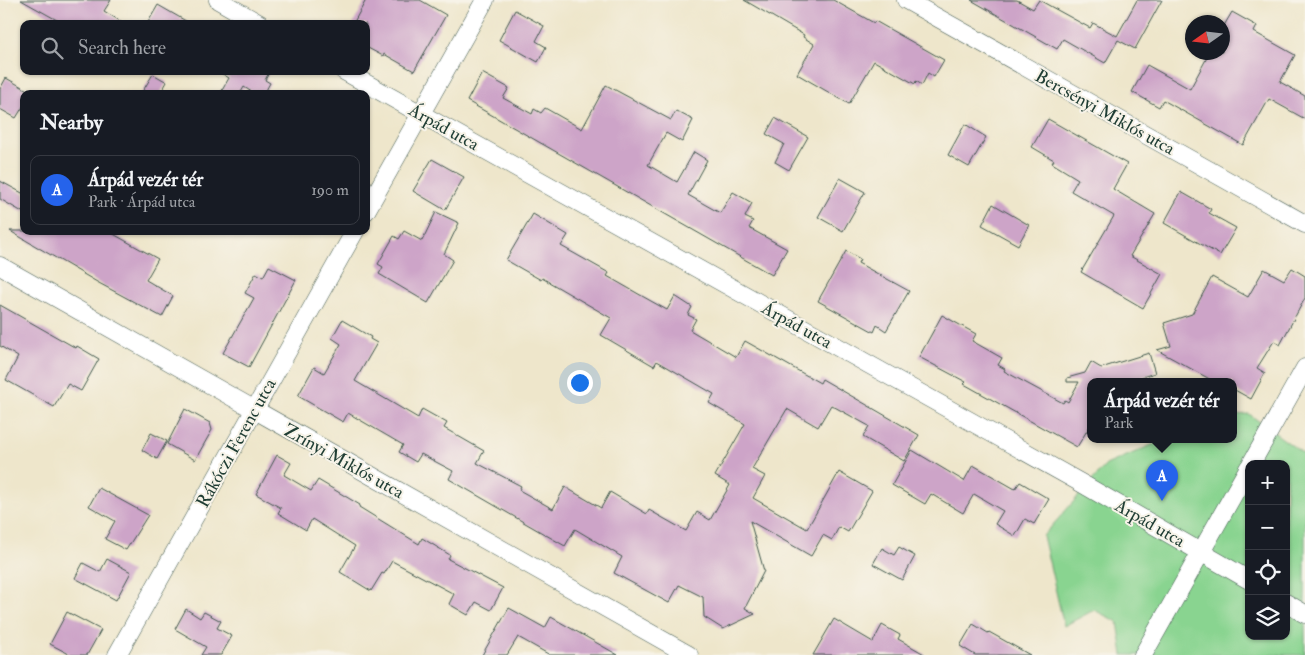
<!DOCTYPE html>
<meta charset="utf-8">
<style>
:root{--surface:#171b24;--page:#242831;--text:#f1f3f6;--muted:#9ea1a6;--line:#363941;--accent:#2563eb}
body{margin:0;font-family:"IM FELL Double Pica",serif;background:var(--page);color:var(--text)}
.controls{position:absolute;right:15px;bottom:15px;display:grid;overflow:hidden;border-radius:10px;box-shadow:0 1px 4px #0004}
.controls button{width:45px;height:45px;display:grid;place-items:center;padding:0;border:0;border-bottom:1px solid var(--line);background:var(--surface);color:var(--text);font:25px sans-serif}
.compass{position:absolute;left:1185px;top:15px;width:45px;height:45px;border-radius:50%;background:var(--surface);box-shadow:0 1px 4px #0004;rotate:256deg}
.you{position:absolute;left:579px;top:382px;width:18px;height:18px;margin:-12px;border:4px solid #fff;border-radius:50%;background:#1a73e8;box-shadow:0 0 0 8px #1a73e833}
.badge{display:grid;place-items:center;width:32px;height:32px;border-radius:50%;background:var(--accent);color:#fff;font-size:16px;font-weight:700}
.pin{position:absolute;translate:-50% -41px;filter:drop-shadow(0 1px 2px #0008)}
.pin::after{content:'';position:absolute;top:26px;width:18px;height:15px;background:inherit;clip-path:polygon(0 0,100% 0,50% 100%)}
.popup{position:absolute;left:1087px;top:378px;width:150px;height:65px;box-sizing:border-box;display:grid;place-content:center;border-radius:10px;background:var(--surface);filter:drop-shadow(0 1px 4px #0005);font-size:16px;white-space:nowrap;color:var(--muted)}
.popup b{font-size:19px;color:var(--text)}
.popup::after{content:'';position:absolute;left:50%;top:100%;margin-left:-10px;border:10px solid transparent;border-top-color:var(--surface)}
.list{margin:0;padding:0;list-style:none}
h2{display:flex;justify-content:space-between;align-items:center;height:65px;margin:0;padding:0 20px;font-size:21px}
h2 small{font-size:16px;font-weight:400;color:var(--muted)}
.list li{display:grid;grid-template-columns:32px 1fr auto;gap:15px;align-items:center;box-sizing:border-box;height:70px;margin:0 10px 10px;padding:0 10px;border:1px solid var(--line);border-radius:10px}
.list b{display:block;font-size:19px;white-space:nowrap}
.list p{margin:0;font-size:16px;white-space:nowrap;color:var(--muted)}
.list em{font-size:16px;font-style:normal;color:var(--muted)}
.icon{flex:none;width:28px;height:28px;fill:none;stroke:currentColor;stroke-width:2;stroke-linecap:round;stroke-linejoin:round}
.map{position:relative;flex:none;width:1305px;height:655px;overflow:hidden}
.search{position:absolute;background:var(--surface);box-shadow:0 1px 4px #0004;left:20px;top:20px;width:350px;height:55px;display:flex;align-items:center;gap:12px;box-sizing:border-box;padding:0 18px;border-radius:10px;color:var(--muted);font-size:19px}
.panel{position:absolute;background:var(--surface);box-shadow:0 1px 4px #0004;left:20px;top:90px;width:350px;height:145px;border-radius:10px}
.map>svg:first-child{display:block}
</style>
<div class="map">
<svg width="1305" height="655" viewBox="0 0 1305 655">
<rect width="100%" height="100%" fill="#f7f3e8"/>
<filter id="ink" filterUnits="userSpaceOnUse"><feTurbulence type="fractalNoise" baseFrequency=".02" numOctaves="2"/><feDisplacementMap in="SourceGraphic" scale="10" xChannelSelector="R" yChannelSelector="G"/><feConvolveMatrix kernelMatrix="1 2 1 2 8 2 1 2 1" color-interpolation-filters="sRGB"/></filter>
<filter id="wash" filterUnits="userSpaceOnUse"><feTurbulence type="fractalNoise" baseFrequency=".0096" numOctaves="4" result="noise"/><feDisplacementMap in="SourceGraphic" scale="20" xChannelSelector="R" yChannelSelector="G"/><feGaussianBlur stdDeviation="1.12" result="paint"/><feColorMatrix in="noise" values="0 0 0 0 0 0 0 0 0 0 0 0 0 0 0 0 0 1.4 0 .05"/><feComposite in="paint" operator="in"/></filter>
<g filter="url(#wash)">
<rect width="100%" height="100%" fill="#eee6cb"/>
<path fill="#89d490" stroke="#548862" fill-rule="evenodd" d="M 1249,414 L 1305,455 L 1305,655 L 1123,655 L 1118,622 L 1094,610 L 1064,626 L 1043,536 L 1106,465 L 1163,440 L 1233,440 L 1233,415 ZM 1249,464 L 1286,464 L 1286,636 L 1249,636 Z"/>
<g id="blocks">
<path fill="#cda4c8" d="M 21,0 L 111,0 L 104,11 L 125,24 L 64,24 Z
M 366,0 L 420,0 L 446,15 L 414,71 L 384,54 L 383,56 L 366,47 L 366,24 L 353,24 Z
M 744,0 L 833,0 L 874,23 L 875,21 L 944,60 L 934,77 L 928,73 L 922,85 L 916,81 L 915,84 L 874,61 L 849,104 L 797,74 L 814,44 L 803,37 L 804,35 Z
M 971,0 L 1017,0 L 1033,9 L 1039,0 L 1090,28 L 1093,23 L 1117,36 L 1137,0 L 1162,0 L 1135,49 L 1118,40 L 1105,63 L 1063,39 L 1057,49 Z
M 158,5 L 191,24 L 147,24 Z
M 515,10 L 544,26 L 536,41 L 546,47 L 538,62 L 499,40 Z
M 1232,12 L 1257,26 L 1254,32 L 1295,55 L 1280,82 L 1305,96 L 1305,119 L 1269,99 L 1243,145 L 1163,100 L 1159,107 L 1132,92 L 1147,65 L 1190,89 L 1210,52 L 1222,52 L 1222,29 Z
M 218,71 L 270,71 L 265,80 L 270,83 L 264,94 L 255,94 L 244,87 L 240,94 L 220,94 L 229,78 Z
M 482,73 L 509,88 L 503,98 L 532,114 L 534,109 L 541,113 L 545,108 L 582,129 L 606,85 L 671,120 L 676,111 L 693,120 L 682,142 L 666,133 L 648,165 L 677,182 L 694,152 L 707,160 L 688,195 L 720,213 L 733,192 L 752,203 L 745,217 L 753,221 L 749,228 L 787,249 L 772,275 L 467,101 Z
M 153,74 L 167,82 L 160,94 L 141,94 Z
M 6,78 L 31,92 L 30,94 L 24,94 L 24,105 L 16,118 L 0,109 L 0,89 Z
M 775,118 L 808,137 L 789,170 L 775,162 L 784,144 L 766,134 Z
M 1048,119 L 1127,164 L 1113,189 L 1155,214 L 1130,256 L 1162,274 L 1143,308 L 1081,272 L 1114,216 L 1071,191 L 1078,179 L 1052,163 L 1054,160 L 1032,147 Z
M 965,124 L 986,137 L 969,167 L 948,155 Z
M 432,159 L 464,177 L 445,210 L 413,191 Z
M 840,178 L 865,192 L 843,231 L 818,217 Z
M 0,181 L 24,194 L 24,213 L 0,199 Z
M 1181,192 L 1211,209 L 1209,213 L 1236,228 L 1220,255 L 1164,223 Z
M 993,204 L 1029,225 L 1018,245 L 982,225 Z
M 436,212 L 459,223 L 444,254 L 453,260 L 428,303 L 379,274 L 383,267 L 378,264 L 394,236 L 399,239 L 404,231 L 422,241 Z
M 533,214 L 568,235 L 561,246 L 609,273 L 607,276 L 642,296 L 667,310 L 675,296 L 692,307 L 688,315 L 696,319 L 690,330 L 736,357 L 745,341 L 820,383 L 822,379 L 919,435 L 904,461 L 863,437 L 869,426 L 831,405 L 818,427 L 787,409 L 752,469 L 765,476 L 753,498 L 807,529 L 839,472 L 872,491 L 848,532 L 839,527 L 832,540 L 823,535 L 811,556 L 750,521 L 764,571 L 745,608 L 755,614 L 723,629 L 704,617 L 703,597 L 679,585 L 669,603 L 614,573 L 622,557 L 575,529 L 565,546 L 449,479 L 453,471 L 421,454 L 416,462 L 399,452 L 403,445 L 348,413 L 343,422 L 298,396 L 314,367 L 324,373 L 341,344 L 332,338 L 342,320 L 371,337 L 370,339 L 377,343 L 355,381 L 418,418 L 422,409 L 447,423 L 444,428 L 484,451 L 477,463 L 521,486 L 519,490 L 553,509 L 565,487 L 601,508 L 610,492 L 647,514 L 649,510 L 686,531 L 697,512 L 710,520 L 730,485 L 715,476 L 745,424 L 709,403 L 714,394 L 657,361 L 654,366 L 601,335 L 611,318 L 542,278 L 541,280 L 506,260 Z
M 10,231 L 108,231 L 158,259 L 146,280 L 173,296 L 162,317 L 97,282 Z
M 846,251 L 860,259 L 858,263 L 909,291 L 886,331 L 877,325 L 874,332 L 818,301 Z
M 269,266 L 296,280 L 249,367 L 223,353 L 254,298 L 245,293 L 256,273 L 263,277 Z
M 1292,268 L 1305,276 L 1305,298 L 1280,345 L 1274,341 L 1257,368 L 1265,373 L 1251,399 L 1233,389 L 1233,382 L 1215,382 L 1157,350 L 1171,346 L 1164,323 L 1192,314 L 1212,277 L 1248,297 L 1264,269 L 1284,280 Z
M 0,305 L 76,348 L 77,346 L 99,359 L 81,391 L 68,384 L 54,407 L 6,380 L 18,357 L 0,346 Z
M 942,315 L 976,334 L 972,341 L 1002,358 L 998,365 L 1005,369 L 1004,371 L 1063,403 L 1065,400 L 1068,402 L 1079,382 L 1067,382 L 1067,378 L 1085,373 L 1091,362 L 1101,368 L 1149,353 L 1155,373 L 1142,377 L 1143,382 L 1091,382 L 1091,424 L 1077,447 L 964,384 L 966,382 L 919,357 Z
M 185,409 L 210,423 L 212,430 L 195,460 L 167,444 Z
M 151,433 L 167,441 L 157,459 L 142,450 Z
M 912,450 L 964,481 L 973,465 L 1015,489 L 1020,482 L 1049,499 L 1034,524 L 1025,519 L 1015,536 L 995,524 L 1003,511 L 974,494 L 963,513 L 931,494 L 925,504 L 892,485 Z
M 277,455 L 291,463 L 284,475 L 311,491 L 318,480 L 360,505 L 359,507 L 419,544 L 422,538 L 450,555 L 448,559 L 503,588 L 491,610 L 476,602 L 468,615 L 449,604 L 454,594 L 392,561 L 384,574 L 382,573 L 371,591 L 340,572 L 355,546 L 312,519 L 306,530 L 278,513 L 281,508 L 256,494 Z
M 99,488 L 148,515 L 126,550 L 105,539 L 115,521 L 89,506 Z
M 899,547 L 915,556 L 902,580 L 873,564 L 882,548 L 894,555 Z
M 107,559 L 131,572 L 116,600 L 75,578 L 83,563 L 100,572 Z
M 509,608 L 545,628 L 551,617 L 618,655 L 550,655 L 518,637 L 507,655 L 482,655 Z
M 186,609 L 200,618 L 204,612 L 221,621 L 217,628 L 232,636 L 221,655 L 201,655 L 206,647 L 175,629 Z
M 67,612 L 101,630 L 87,655 L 71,655 L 50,644 Z
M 834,619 L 873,642 L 882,625 L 900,635 L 898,639 L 926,655 L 813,655 Z
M 973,624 L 988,633 L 989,632 L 1030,655 L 975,655 L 960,646 Z"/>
</g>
</g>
<g filter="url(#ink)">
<use href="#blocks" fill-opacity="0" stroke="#3e564b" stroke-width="1"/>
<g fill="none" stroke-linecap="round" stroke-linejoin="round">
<defs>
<path id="street" d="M 218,0 L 260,24
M 906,0 L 1305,224
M 344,71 L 1081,483 L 1249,580
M 366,211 L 485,0
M 0,266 L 689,655
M 1251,464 L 1305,368
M 1286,603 L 1305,614
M 117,655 L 355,231
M 1143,655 L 1249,467"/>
</defs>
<use href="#street" stroke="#3e564b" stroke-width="19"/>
<use href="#street" stroke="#fff" stroke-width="18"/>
</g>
</g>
<g text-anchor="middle" stroke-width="4" stroke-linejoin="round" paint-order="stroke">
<g font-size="18" fill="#1f3d34" stroke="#f7f3e8">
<text transform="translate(1105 112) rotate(29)" y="6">Bercsényi Miklós utca</text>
<text transform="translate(444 127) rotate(29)" y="6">Árpád utca</text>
<text transform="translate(797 325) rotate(29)" y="6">Árpád utca</text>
<text transform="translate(236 443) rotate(-61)" y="6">Rákóczi Ferenc utca</text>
<text transform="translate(344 461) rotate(29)" y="6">Zrínyi Miklós utca</text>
<text transform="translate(1150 523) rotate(30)" y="6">Árpád utca</text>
</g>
</g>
</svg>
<div class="controls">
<button>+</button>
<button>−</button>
<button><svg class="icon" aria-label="locate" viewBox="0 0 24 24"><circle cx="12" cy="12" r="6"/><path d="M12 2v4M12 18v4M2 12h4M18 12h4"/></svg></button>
<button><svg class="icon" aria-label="layers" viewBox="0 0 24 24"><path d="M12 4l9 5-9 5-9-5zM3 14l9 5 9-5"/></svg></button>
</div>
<svg class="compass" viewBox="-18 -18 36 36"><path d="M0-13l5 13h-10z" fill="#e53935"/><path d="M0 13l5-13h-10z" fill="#9ea1a6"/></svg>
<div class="you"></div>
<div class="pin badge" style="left:1162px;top:501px">A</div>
<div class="popup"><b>Árpád vezér tér</b>Park</div>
<div class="search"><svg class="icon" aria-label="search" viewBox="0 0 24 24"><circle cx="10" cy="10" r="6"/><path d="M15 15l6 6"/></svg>Search here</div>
<section class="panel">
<h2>Nearby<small></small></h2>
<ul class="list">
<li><span class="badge">A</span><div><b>Árpád vezér tér</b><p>Park · Árpád utca</p></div><em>190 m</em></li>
</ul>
</section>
</div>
